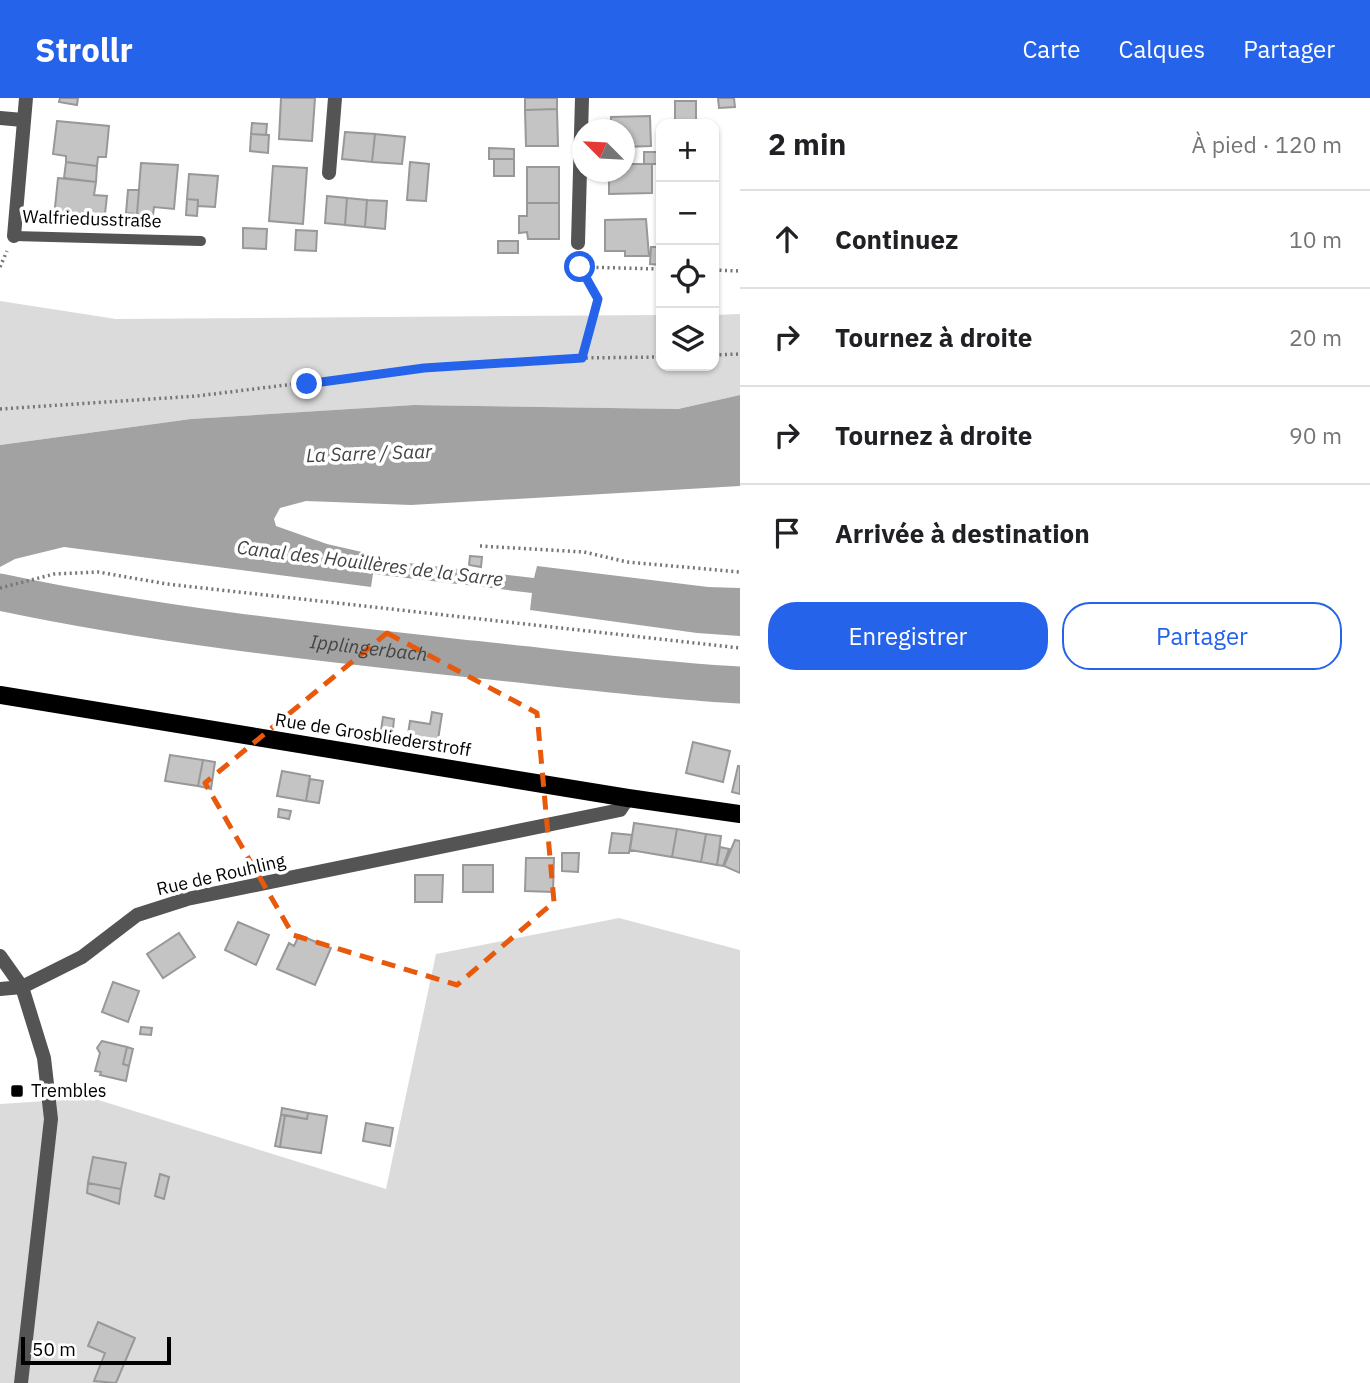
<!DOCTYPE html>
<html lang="fr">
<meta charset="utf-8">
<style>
:root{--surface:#fff;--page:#f6f6f6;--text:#202124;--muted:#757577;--line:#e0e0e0;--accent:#2563eb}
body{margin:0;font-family:"IBM Plex Sans",sans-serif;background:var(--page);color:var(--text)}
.controls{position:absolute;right:21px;top:21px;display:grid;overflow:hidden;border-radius:14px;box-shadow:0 2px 5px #0004}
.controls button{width:63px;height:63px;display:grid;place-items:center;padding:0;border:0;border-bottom:2px solid var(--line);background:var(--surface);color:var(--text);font:35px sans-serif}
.compass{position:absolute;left:572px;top:21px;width:63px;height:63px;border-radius:50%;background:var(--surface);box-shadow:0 2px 5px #0004;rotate:294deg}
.scale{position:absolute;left:21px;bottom:18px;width:150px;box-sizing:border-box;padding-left:7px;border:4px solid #000;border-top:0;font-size:19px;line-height:24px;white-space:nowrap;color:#000;-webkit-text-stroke:5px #fff;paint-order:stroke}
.stop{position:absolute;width:21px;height:21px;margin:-16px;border:5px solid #2563eb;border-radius:50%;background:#fff}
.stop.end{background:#2563eb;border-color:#fff;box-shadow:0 2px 7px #0008}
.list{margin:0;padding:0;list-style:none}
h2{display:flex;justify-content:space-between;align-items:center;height:91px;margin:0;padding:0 28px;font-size:30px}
h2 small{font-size:23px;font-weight:400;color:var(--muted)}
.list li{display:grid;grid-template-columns:46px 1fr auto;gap:21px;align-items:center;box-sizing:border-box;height:98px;padding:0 28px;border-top:2px solid var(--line)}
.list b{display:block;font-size:26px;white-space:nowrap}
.list em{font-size:23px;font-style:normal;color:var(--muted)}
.actions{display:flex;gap:14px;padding:21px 28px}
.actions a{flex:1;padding:16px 0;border:2px solid var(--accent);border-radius:28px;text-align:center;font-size:24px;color:var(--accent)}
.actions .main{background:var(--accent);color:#fff}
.icon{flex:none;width:38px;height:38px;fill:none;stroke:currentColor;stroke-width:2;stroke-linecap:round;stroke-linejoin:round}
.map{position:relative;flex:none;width:740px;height:1285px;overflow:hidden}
header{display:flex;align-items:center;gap:42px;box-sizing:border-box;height:98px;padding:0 35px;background:var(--accent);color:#fff}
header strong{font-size:33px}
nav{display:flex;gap:38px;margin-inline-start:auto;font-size:24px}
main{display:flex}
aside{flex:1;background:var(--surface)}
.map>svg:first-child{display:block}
</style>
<header>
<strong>Strollr</strong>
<nav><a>Carte</a><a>Calques</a><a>Partager</a></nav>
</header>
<main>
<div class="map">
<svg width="740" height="1285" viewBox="0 0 740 1285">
<rect width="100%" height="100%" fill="#fff"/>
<path fill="#dbdbdb" d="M 0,203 L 116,221 L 661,217 L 661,268 L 714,268 L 714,217 L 740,216 L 740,297 L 678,311 L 414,307 L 191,321 L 0,347 Z
M 619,820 L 740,852 L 740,1285 L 0,1285 L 0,1006 L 92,1000 L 386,1091 L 436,856 Z"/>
<path fill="#a2a2a2" d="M 740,297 L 740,388 L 411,407 L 306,403 L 280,410 L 274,421 L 276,428 L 327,446 L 375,457 L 375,461 L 534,480 L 537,468 L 708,489 L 740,490 L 740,538 L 697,535 L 530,512 L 532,495 L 373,476 L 371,489 L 64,449 L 15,461 L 0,469 L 0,347 L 191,321 L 414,307 L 678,311 Z"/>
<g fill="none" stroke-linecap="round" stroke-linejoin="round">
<path stroke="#a2a2a2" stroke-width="37" id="s1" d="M 0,494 C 155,527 314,544 471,561 C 561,570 650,582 740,587"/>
</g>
<path fill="#c4c4c4" stroke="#989898" stroke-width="2" d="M 60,0 L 78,0 L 77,7 L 59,4 Z
M 281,0 L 315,0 L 312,43 L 279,41 Z
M 525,0 L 557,0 L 557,11 L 525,12 Z
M 718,0 L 734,0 L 735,9 L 719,10 Z
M 675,3 L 696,3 L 696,26 L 675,26 Z
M 557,11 L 558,48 L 526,48 L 525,12 Z
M 650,18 L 651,48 L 624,49 L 624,32 L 611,32 L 611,19 Z
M 57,23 L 109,28 L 106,59 L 98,59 L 97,68 L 66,64 L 66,58 L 53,56 Z
M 252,25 L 267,26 L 266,37 L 251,36 Z
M 345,34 L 375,36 L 372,64 L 342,61 Z
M 251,36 L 269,37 L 268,55 L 250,53 Z
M 375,36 L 405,39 L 402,66 L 372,64 Z
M 489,50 L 514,51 L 514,61 L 489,61 Z
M 644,54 L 661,54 L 661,66 L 644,66 Z
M 494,61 L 514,61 L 514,78 L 494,78 Z
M 66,64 L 97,68 L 96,84 L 64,80 Z
M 410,64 L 429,66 L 426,103 L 407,102 Z
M 141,65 L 178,67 L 174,111 L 154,109 L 153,117 L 137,116 Z
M 624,66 L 652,66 L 652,95 L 609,96 L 609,74 L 624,74 Z
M 273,68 L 307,70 L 303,126 L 269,123 Z
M 527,69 L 559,69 L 559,105 L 527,105 Z
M 189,76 L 218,78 L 215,109 L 198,108 L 198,102 L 187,101 Z
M 58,80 L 96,84 L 94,97 L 107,98 L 104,124 L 54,119 Z
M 128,92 L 139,92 L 137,116 L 126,115 Z
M 327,98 L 347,100 L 345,127 L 325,125 Z
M 347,100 L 367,102 L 365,129 L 345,127 Z
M 187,101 L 198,102 L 197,118 L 186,117 Z
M 367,102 L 387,103 L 385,131 L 365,129 Z
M 527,105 L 559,105 L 559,141 L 528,141 L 527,134 L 519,135 L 519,118 L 527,118 Z
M 657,109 L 661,109 L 661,129 L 657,129 Z
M 646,121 L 649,158 L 625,158 L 625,153 L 605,153 L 605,122 Z
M 243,130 L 267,131 L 266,151 L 243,150 Z
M 296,132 L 317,133 L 316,153 L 295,152 Z
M 498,143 L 518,143 L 518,155 L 498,155 Z
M 651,149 L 661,149 L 661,167 L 650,166 Z
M 470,458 L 482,459 L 481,469 L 469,467 Z
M 432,614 L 442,616 L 437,648 L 407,643 L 410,623 L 430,626 Z
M 383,619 L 394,621 L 392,641 L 380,639 Z
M 693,644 L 730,653 L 723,684 L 686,675 Z
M 170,657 L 203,662 L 198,688 L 165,683 Z
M 203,662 L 215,664 L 211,691 L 198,688 Z
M 738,668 L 740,668 L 740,696 L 732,694 Z
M 282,673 L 310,678 L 306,703 L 277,698 Z
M 310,681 L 323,683 L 319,705 L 306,703 Z
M 279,711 L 291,713 L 289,721 L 278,719 Z
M 634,725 L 677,731 L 672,759 L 630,752 Z
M 677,731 L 706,736 L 701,764 L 672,759 Z
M 612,735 L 632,737 L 629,755 L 609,755 Z
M 706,736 L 721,738 L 717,767 L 701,764 Z
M 735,742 L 740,743 L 740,775 L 724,768 Z
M 720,749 L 729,751 L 723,768 L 717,767 Z
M 562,755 L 579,755 L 578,774 L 562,773 Z
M 526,760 L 554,760 L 553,794 L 525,793 Z
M 463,767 L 493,767 L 493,794 L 463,794 Z
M 415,777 L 443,777 L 442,804 L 415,804 Z
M 238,824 L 269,837 L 256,867 L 225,852 Z
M 179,835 L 195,859 L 163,880 L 147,856 Z
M 299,837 L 331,850 L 315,887 L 277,871 L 289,845 L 294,848 Z
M 113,884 L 139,893 L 128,924 L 102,914 Z
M 141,929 L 152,930 L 151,937 L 140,936 Z
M 102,943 L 127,949 L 123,966 L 129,968 L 126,983 L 100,977 L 101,974 L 95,973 L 100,955 L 97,950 Z
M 127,949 L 133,951 L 129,968 L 123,966 Z
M 282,1010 L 308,1015 L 307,1021 L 281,1017 Z
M 308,1015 L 327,1018 L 321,1055 L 280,1049 L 285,1017 L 307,1021 Z
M 281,1017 L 285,1017 L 280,1049 L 275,1048 Z
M 366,1025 L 393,1030 L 390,1048 L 363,1043 Z
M 93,1059 L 126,1065 L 121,1091 L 88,1085 Z
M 160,1076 L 169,1079 L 164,1101 L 155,1098 Z
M 88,1085 L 121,1091 L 119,1106 L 87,1095 Z
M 98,1224 L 135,1240 L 116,1285 L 94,1283 L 105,1255 L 88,1248 Z"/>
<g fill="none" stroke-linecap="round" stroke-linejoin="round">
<path stroke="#767676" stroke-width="3.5" stroke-dasharray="2 3.5" stroke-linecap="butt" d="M 579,161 C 580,176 596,185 598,200 C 599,210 585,248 581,260
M 0,169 L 7,153
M 580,169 L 661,171
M 714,172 L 740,173
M 714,257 L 740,256
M 0,311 L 197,298 L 424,270 L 581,260 L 661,259
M 480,448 L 584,454 L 627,464 L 740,474
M 0,490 L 54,476 L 98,474 L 167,486 L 740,550"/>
<path stroke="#545454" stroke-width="10" d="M 14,138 L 201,143"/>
<path stroke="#545454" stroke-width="14" d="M 0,20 L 23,22
M 329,75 L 335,0
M 14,138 L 26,0
M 578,145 L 582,0
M 0,858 L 22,889 L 0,891"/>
<path stroke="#545454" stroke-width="14" d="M 21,1285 L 51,1021 L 44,960 L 22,889 L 82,859 L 137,817 L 187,801 L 620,712 L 628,700"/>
<path stroke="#000" stroke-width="18" d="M 0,597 L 628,700 L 740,716"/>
</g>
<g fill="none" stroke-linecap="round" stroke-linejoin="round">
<path stroke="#2563eb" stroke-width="9" d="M 307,286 L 424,270 L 582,260 L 598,201 L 580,169"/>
</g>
<path fill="none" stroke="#e8590c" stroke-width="5" stroke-dasharray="14 9" stroke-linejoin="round" d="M 387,535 L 537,615 L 554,804 L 457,887 L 293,837 L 205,685 Z"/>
<rect fill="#000" stroke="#fff" stroke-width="2.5" x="10" y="986" width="14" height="14" rx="3.5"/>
<g text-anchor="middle" stroke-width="7" stroke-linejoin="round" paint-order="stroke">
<g font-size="18" fill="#000" stroke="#fff">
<text transform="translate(92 121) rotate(2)" y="6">Walfriedusstraße</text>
<text transform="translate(373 637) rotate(9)" y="6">Rue de Grosbliederstroff</text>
<text transform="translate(221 777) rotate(-13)" y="6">Rue de Rouhling</text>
</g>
<g font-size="18" fill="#000" stroke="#fff" text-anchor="start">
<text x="31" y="999">Trembles</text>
</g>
<g font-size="19" font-style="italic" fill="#434343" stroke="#fff">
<text transform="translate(369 355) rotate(-2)" y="7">La Sarre / Saar</text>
<text transform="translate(370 465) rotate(7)" y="7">Canal des Houillères de la Sarre</text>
<text dy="7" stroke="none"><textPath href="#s1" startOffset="373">Ipplingerbach</textPath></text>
</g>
</g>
</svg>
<div class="controls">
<button>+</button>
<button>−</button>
<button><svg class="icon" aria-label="locate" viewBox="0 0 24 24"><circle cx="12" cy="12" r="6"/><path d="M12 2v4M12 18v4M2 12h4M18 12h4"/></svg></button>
<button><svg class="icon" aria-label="layers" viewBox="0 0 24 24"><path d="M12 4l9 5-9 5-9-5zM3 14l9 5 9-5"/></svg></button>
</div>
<svg class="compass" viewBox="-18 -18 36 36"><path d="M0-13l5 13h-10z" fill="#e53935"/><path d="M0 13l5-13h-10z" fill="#757577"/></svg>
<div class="scale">50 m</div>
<div class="stop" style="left:580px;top:169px"></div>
<div class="stop end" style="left:307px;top:286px"></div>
</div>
<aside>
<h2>2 min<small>À pied · 120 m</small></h2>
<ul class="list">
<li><svg class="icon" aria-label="ahead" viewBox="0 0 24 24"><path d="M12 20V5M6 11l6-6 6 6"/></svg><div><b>Continuez</b></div><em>10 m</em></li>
<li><svg class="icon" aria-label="right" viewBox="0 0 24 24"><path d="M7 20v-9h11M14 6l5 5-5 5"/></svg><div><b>Tournez à droite</b></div><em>20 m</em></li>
<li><svg class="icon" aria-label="right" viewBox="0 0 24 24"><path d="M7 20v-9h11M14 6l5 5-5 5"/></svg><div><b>Tournez à droite</b></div><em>90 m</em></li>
<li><svg class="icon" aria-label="arrive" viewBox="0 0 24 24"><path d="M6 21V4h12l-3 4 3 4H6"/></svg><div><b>Arrivée à destination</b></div></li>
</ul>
<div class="actions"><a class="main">Enregistrer</a><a>Partager</a></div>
</aside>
</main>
